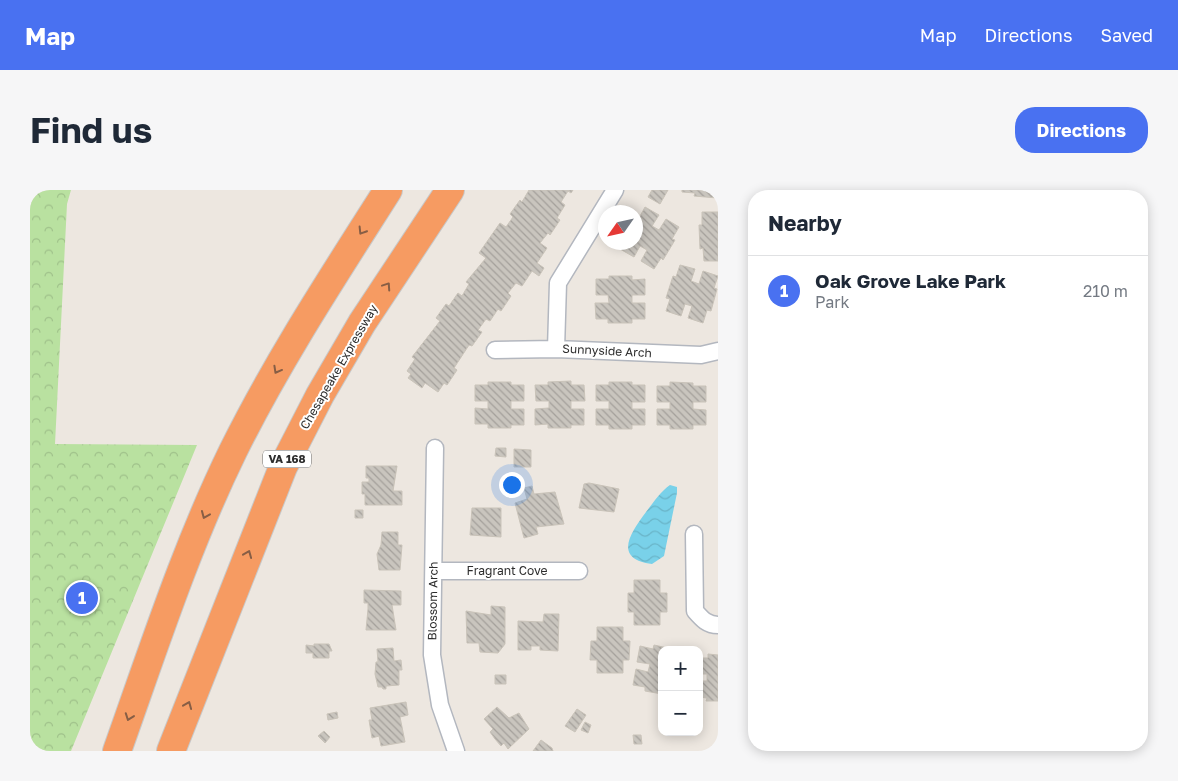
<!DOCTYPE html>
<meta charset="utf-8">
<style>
:root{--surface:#fff;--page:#f6f6f7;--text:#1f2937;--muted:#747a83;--line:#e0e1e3;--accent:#4971f1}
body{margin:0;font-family:"Golos Text",sans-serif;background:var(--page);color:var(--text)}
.controls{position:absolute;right:15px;bottom:15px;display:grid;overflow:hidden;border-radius:10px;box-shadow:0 2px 12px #0003}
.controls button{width:45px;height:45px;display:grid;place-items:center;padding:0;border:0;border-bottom:1px solid var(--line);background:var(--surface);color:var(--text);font:25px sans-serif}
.compass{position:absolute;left:568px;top:15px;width:45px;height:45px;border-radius:50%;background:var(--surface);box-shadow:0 2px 12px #0003;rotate:236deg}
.you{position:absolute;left:481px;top:294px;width:18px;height:18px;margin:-12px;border:4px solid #fff;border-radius:50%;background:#1a73e8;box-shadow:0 0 0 8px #1a73e833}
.badge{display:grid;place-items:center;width:32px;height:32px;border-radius:50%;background:var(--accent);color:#fff;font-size:16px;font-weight:700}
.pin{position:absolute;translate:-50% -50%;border:2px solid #fff;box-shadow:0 1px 5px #0006}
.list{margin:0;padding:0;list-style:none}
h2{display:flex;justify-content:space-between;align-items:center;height:65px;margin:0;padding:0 20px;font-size:21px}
h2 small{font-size:16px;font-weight:400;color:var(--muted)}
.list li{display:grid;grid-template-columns:32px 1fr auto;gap:15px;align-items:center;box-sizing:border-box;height:70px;padding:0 20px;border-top:1px solid var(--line)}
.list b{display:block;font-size:19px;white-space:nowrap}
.list p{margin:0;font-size:16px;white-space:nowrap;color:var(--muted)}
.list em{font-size:16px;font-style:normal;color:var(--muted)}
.map{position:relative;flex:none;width:688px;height:561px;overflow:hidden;border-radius:20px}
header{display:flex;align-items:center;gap:30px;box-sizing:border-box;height:70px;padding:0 25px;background:var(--accent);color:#fff}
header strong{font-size:24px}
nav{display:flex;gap:28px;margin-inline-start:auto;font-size:18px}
.intro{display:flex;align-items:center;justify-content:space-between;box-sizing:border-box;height:120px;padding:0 30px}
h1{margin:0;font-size:35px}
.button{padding:12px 22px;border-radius:20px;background:var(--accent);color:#fff;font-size:18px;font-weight:700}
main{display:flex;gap:30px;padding:0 30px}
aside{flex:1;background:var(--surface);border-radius:20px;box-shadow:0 2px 12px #0003}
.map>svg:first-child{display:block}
</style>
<header>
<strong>Map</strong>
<nav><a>Map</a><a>Directions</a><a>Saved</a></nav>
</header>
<div class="intro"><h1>Find us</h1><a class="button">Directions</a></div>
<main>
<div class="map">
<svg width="688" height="561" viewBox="0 0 688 561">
<defs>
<pattern id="park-crowns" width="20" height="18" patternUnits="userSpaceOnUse" patternTransform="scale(1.25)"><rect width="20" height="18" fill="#b9e1a0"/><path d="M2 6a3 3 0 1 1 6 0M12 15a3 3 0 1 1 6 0" fill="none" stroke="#9fc18a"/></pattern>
<pattern id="water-waves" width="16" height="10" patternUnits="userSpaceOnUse" patternTransform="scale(1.25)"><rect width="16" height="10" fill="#79d1e9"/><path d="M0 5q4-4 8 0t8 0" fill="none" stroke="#69b4c8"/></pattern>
<pattern id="building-back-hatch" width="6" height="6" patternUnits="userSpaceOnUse" patternTransform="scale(1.25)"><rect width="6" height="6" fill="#c9c5be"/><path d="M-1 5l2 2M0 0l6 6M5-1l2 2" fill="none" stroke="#a4a09b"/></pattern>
</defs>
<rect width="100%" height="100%" fill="#ede7e0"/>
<path fill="url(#park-crowns)" d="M 0,0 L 41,0 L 37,14 L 25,254 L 167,255 L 41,561 L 0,561 Z"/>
<path fill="url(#water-waves)" d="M 640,295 L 647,297 L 647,303 L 634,366 L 622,374 C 582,369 601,342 616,322 C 623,313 630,302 640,295 Z"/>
<path fill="url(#building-back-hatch)" stroke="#c9c3b9" d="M 499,0 L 543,0 L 541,3 L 538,1 L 531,12 L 535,15 L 527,28 L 530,30 L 520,45 L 518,43 L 510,53 L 517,58 L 507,73 L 514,78 L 509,86 L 502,81 L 492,96 L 486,93 L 478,103 L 481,106 L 471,121 L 468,119 L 460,131 L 456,129 L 448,140 L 452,142 L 442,156 L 439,155 L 424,178 L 427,180 L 417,195 L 414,193 L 408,202 L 395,193 L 392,198 L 378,188 L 381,184 L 377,181 L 385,169 L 382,167 L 410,131 L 406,128 L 416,114 L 419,116 L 428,103 L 432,106 L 439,94 L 436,92 L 456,68 L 449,63 L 470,33 L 476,37 L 483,27 L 480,24 L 490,10 L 492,12 Z
M 622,0 L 638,0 L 630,14 L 618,7 Z
M 652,0 L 688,0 L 688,5 L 687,8 L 664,6 L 665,3 L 652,2 Z
M 615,17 L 629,25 L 622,36 L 629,40 L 636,29 L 649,37 L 642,49 L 645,50 L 633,70 L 631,68 L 624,79 L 611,71 L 617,60 L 610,56 L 604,67 L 590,59 L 593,52 L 606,52 L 606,28 L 609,28 Z
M 672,22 L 688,22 L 688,71 L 674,71 L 673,58 L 670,59 L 669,35 L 672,35 Z
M 650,75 L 665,79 L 661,91 L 669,94 L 673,81 L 688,86 L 684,98 L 687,99 L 681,121 L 677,120 L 673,133 L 658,128 L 662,116 L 655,114 L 651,126 L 636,121 L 640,109 L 636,108 L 643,86 L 646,87 Z
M 579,86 L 602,86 L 602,90 L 615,89 L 615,105 L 602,105 L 602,113 L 615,113 L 615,129 L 602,129 L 602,133 L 578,133 L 578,129 L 566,129 L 565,113 L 579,113 L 578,105 L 566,105 L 566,89 L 579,89 Z
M 541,191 L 541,195 L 554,195 L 555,211 L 541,211 L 541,219 L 554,219 L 554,235 L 541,235 L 541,238 L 518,238 L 518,234 L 505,235 L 505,219 L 519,218 L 519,211 L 506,211 L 505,195 L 518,195 L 518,192 Z
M 458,192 L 481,192 L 481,195 L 494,195 L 494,211 L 481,211 L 481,219 L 494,219 L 494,235 L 481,235 L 481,238 L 458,238 L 458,234 L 445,234 L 445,218 L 458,219 L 458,211 L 445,211 L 445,195 L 458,195 Z
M 579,192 L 602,192 L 602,195 L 615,195 L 615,212 L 602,212 L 602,219 L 615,219 L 615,235 L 602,235 L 602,239 L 579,239 L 579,235 L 566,235 L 566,219 L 579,219 L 579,211 L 566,211 L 566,195 L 579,195 Z
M 640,192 L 663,193 L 663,196 L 676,196 L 676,212 L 663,212 L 663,219 L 676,220 L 676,235 L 663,235 L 663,239 L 640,239 L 640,235 L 627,235 L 627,219 L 640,219 L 640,212 L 627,212 L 627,196 L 640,196 Z
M 466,258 L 476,258 L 476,267 L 465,266 Z
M 484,259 L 501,260 L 501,277 L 484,277 Z
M 336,276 L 367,276 L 363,301 L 372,301 L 372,315 L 335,315 L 335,304 L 332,304 L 332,292 L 339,292 L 339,288 L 336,288 Z
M 559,293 L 589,299 L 584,322 L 549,318 L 554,294 Z
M 502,296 L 504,304 L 525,302 L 534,334 L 506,337 L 508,344 L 494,348 L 485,313 L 497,309 L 494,298 Z
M 442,318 L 471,318 L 471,347 L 440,345 Z
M 325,320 L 333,320 L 333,328 L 325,328 Z
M 352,342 L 368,342 L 368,355 L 372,355 L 370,380 L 349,380 L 347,364 L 351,355 Z
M 604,390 L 630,390 L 630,403 L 637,403 L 637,422 L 630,422 L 630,435 L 604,435 L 604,422 L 598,422 L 598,403 L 604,403 Z
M 334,400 L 371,401 L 371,415 L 362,415 L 366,440 L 336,440 L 338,419 L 338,413 L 334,413 Z
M 461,416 L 475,417 L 475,454 L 468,463 L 450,462 L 449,453 L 437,453 L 436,421 L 461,425 Z
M 514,424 L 529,424 L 528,461 L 510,460 L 510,456 L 501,456 L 501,460 L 488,460 L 488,431 L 513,432 Z
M 567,437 L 593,437 L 593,451 L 600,451 L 599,470 L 593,470 L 593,483 L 567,483 L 567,470 L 560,470 L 561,451 L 567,451 Z
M 284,454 L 299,454 L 302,461 L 299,461 L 299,468 L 283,468 L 283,463 L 276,463 L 276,455 L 284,456 Z
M 624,455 L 646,460 L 632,460 L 632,504 L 615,501 L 615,497 L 603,495 L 606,479 L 618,482 L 620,474 L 607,472 L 610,456 L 623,459 Z
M 363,458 L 364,471 L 371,470 L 372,480 L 369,480 L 369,495 L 356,496 L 356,499 L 353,499 L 352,497 L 348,497 L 345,484 L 346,472 L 348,472 L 347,459 Z
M 678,464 L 688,465 L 688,511 L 676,511 L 677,508 L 669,507 L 669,491 L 677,491 L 677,484 L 669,484 L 669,468 L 678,468 Z
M 465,485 L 476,485 L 476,494 L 465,494 Z
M 376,512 L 378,525 L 370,527 L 375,552 L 351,556 L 349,546 L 342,548 L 339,530 L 342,530 L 340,518 Z
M 467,517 L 479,528 L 489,523 L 499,539 L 478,559 L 474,553 L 471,556 L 465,549 L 460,542 L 463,539 L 454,529 Z
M 547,519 L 556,525 L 545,542 L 535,536 Z
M 307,522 L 308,528 L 298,530 L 297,524 Z
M 555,532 L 561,535 L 558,543 L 551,540 Z
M 294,541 L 300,547 L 295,553 L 288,546 Z
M 603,545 L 611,545 L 612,554 L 604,554 Z
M 511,550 L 522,558 L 523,561 L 503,561 Z"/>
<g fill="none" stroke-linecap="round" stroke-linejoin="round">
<defs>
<path id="minor" d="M 526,159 L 528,93 L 585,0
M 465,160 L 526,159 L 671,165 L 688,161
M 405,258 L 402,465 L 410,515 L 426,561
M 664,344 L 665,421 C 672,429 677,435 688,435
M 404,381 L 549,381"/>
<path id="motorway" d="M 87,561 C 123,460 156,357 203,261 C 248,170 304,85 358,0
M 141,561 L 253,277 L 290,205 L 332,133 L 420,0"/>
</defs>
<use href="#minor" stroke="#b3b7bf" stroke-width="19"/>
<use href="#motorway" stroke="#c8c8c8" stroke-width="30"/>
<use href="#minor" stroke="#fff" stroke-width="16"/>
<use href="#motorway" stroke="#f69b62" stroke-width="28"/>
</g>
<defs><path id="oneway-chevron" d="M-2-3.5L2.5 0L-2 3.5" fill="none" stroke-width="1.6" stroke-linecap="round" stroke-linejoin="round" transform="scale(1.25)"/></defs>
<g stroke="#875e45">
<use href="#oneway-chevron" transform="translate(332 41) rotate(122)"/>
<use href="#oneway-chevron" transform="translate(357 96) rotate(-56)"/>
<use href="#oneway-chevron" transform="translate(247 180) rotate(119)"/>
<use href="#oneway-chevron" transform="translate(175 325) rotate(113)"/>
<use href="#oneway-chevron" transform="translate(218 364) rotate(-68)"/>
<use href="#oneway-chevron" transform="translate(158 515) rotate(-68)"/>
<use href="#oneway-chevron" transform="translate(99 527) rotate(110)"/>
</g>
<g text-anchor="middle" stroke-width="4" stroke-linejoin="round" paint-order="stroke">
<rect fill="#fff" stroke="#6c6c6c" stroke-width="1" x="233" y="260.5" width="48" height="17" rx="4"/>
<g font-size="11" font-weight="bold" fill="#2d2d2d">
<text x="257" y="273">VA 168</text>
</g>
<g font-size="12" fill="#2d2d2d" stroke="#fff">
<text transform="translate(577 161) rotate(3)" y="4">Sunnyside Arch</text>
<text transform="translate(309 177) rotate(-60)" y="4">Chesapeake Expressway</text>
<text x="477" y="385">Fragrant Cove</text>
<text transform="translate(403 411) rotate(-89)" y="4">Blossom Arch</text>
</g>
</g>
</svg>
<div class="controls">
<button>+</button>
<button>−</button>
</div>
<svg class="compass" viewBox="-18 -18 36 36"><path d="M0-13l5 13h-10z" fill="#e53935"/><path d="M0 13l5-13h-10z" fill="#747a83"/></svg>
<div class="you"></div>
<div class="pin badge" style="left:52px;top:408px">1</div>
</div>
<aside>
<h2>Nearby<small></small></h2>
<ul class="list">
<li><span class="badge">1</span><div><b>Oak Grove Lake Park</b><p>Park</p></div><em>210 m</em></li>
</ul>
</aside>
</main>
